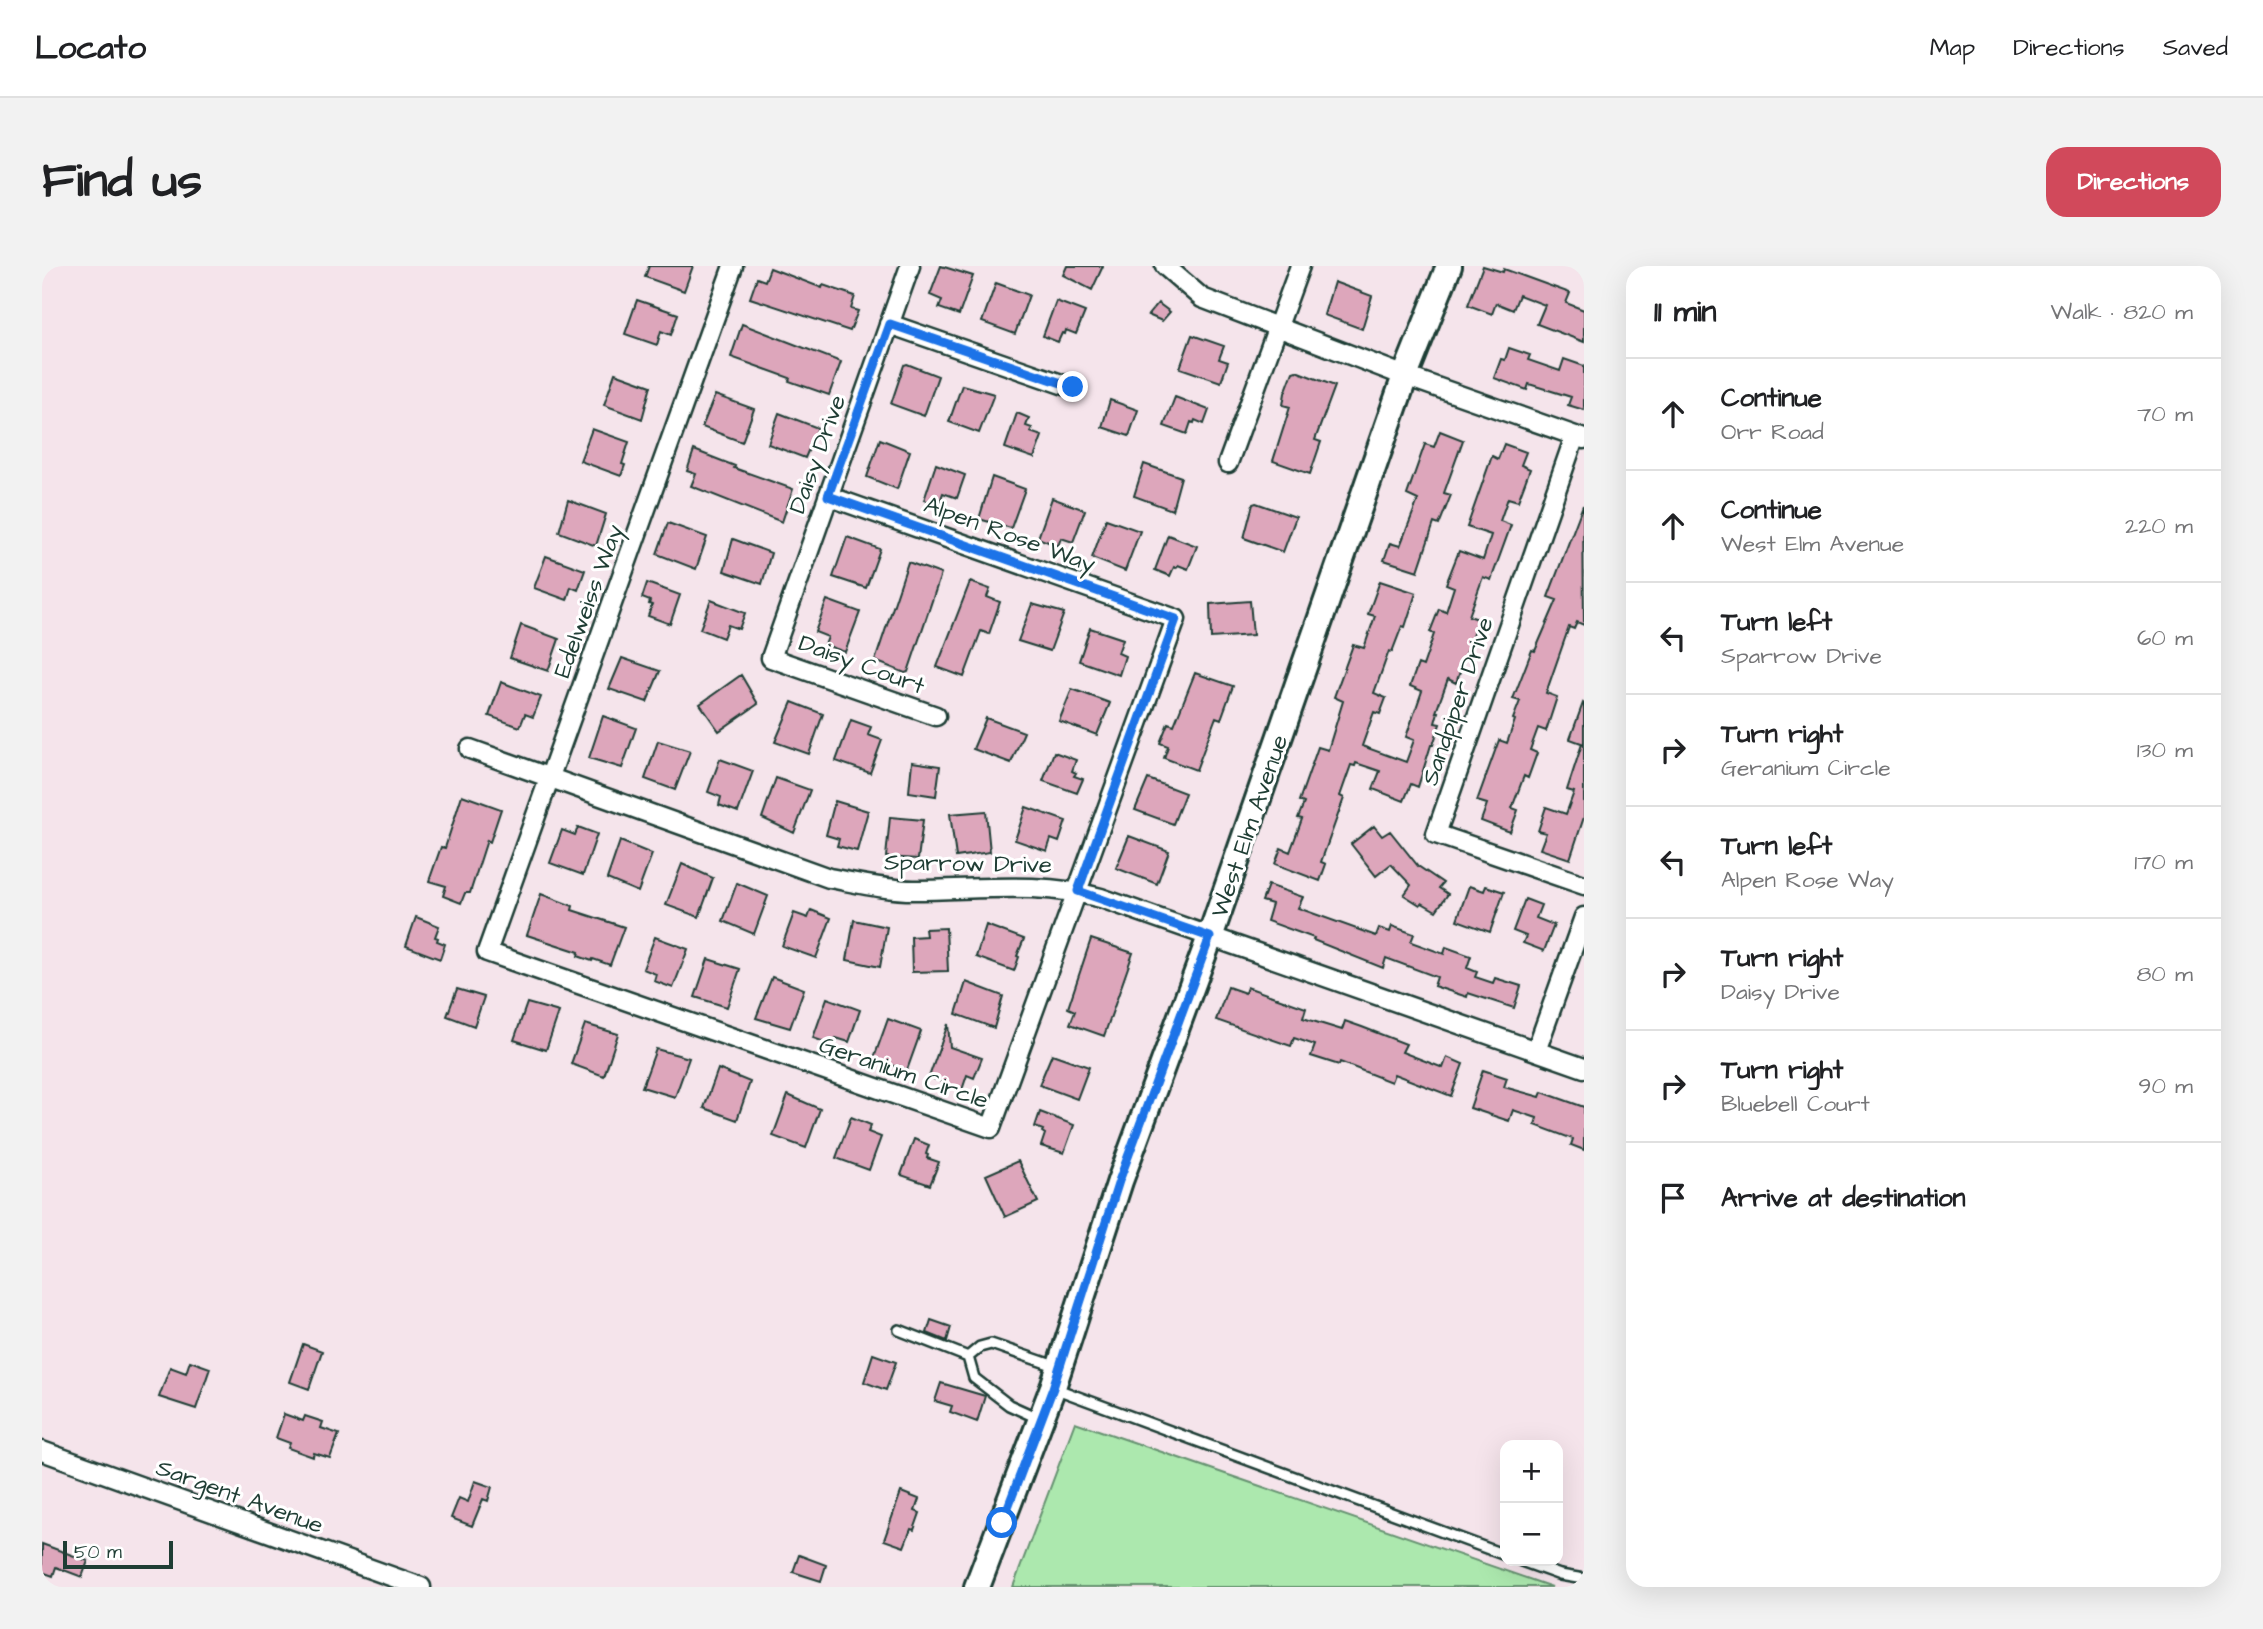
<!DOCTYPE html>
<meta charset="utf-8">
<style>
:root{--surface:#fff;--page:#f2f2f2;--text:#202124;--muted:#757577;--line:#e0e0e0;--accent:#d1495b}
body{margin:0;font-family:"Architects Daughter",sans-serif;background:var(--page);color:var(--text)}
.controls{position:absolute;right:21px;bottom:21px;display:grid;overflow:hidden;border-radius:14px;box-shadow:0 7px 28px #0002}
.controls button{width:63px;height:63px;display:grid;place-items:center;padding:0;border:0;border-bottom:2px solid var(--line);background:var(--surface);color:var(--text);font:35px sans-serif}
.scale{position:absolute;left:21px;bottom:18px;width:110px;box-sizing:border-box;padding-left:7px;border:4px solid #1f3d34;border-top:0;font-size:19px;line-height:24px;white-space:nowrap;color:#1f3d34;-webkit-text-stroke:5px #fff;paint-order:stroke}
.stop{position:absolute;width:21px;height:21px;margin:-16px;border:5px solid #1a73e8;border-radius:50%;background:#fff}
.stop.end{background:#1a73e8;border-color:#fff;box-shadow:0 2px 7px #0008}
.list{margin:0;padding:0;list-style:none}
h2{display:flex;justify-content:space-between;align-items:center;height:91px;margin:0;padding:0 28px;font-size:30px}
h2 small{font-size:23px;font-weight:400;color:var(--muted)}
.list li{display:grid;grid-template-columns:46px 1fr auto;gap:21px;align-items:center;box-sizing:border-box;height:112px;padding:0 28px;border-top:2px solid var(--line)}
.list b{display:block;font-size:26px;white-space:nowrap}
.list p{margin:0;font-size:23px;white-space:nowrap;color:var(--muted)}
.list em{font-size:23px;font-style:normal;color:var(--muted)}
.icon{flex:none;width:38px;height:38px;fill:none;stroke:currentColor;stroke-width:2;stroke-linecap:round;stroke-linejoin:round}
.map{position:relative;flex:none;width:1542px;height:1321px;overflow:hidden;border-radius:21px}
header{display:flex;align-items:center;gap:42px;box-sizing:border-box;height:98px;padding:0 35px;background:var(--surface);border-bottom:2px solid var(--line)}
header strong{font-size:33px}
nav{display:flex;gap:38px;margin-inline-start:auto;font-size:24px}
.intro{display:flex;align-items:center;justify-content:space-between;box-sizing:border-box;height:168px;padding:0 42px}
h1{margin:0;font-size:49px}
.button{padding:18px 32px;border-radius:21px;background:var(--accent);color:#fff;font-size:24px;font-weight:700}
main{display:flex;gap:42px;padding:0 42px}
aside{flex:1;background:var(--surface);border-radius:21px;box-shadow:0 7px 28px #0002}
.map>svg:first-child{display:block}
</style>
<header>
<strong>Locato</strong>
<nav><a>Map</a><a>Directions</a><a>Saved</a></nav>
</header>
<div class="intro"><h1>Find us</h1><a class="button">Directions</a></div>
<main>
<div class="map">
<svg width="1542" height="1321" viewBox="0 0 1542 1321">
<rect width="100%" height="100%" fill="#f5e4eb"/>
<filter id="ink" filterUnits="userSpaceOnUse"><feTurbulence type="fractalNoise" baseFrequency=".0143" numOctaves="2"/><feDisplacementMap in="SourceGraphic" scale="14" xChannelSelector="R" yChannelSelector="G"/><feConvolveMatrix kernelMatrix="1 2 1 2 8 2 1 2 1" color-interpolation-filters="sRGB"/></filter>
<g filter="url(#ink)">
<path fill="#ace8ae" stroke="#669271" stroke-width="2" d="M 1033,1156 L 1510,1321 L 971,1321 Z"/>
<path fill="#dda6bb" stroke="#1f3d34" stroke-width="2" d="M 607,0 L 651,0 L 642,25 L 603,11 Z
M 899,0 L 931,10 L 917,49 L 897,42 L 900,34 L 888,29 Z
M 1025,0 L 1061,0 L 1050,24 L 1021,9 Z
M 1441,0 L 1461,6 L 1462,3 L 1528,27 L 1524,37 L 1542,44 L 1542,76 L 1495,58 L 1503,39 L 1477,29 L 1471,44 L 1454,37 L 1450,48 L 1426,39 Z
M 728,2 L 780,22 L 781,19 L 813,30 L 809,43 L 816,45 L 808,65 L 708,32 L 715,12 L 723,15 Z
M 1292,16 L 1330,30 L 1320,63 L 1282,49 Z
M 954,17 L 987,29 L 973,68 L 940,56 Z
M 595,34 L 636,48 L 629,69 L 619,65 L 615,79 L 583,68 Z
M 1014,35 L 1043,46 L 1034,68 L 1024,64 L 1023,68 L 1020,67 L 1016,76 L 1001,70 Z
M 1116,37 L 1128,46 L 1120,55 L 1106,49 Z
M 700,58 L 799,96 L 787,129 L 747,115 L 748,112 L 689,91 Z
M 1150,69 L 1182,80 L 1177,93 L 1186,96 L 1179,116 L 1138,102 Z
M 1467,82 L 1488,89 L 1486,94 L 1518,105 L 1522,93 L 1542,100 L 1542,144 L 1526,139 L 1529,131 L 1487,118 L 1485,124 L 1452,112 L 1459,93 L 1463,94 Z
M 865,98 L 896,110 L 882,150 L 849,138 L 862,99 Z
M 1254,105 L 1293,120 L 1273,174 L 1279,176 L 1268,208 L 1231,195 L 1248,141 L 1241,139 L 1243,127 L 1251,106 Z
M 573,107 L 609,120 L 600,153 L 562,139 Z
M 920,119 L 952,128 L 937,167 L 907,156 Z
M 673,129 L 712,143 L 700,176 L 660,161 Z
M 1133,131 L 1167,144 L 1162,158 L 1153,154 L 1152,157 L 1149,156 L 1145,168 L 1122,160 Z
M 1068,134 L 1096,144 L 1087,170 L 1060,161 Z
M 737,147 L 776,162 L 763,192 L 726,178 Z
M 975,147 L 987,152 L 984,160 L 990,162 L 988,166 L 1000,170 L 992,192 L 963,182 Z
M 550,163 L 587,176 L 580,198 L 583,199 L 579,210 L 538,195 Z
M 1398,165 L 1421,174 L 1402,227 L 1409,229 L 1397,259 L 1392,257 L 1376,305 L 1342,294 L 1348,277 L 1358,280 L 1376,234 L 1365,229 L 1383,178 L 1392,181 Z
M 838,173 L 868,185 L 855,223 L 825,211 Z
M 1462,178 L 1484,186 L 1479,199 L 1488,203 L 1476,235 L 1466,232 L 1458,255 L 1469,259 L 1449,314 L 1441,311 L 1427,350 L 1436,353 L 1414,417 L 1406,413 L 1394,446 L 1396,446 L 1393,457 L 1398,458 L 1391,479 L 1389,479 L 1376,521 L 1369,518 L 1362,535 L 1331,523 L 1338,505 L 1314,497 L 1313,500 L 1309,499 L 1298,530 L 1302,532 L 1279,596 L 1284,598 L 1278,615 L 1233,598 L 1239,582 L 1248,586 L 1260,553 L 1256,552 L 1262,537 L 1257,535 L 1276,481 L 1286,484 L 1301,435 L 1292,431 L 1311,379 L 1322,382 L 1333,350 L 1326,348 L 1338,315 L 1374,327 L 1363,361 L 1360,360 L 1350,386 L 1347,385 L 1332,427 L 1344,432 L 1338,448 L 1332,446 L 1320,480 L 1364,496 L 1372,474 L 1364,471 L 1380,425 L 1368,420 L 1376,398 L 1381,400 L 1392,368 L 1388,366 L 1397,343 L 1404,346 L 1412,321 L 1404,318 L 1417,285 L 1441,294 L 1449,269 L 1425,261 L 1450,190 L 1456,193 Z
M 652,184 L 693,200 L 692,202 L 751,223 L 740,256 L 649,220 L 654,208 L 645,205 Z
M 894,198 L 923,209 L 915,232 L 901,227 L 897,239 L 882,234 Z
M 1102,198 L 1139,211 L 1130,244 L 1092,230 Z
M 950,211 L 983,223 L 969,262 L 937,253 Z
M 1010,232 L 1043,244 L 1031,276 L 1019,272 L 1016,280 L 996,272 Z
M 526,234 L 564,248 L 554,280 L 517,266 Z
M 1214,237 L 1254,251 L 1241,286 L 1202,272 L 1211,238 Z
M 1541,239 L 1542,359 L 1535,356 L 1532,363 L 1527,361 L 1504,427 L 1515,431 L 1504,465 L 1496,462 L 1488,484 L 1495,487 L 1486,512 L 1482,510 L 1470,542 L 1476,544 L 1468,566 L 1439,555 L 1445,538 L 1435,535 L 1457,474 L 1465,477 L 1473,454 L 1471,453 L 1478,435 L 1471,433 L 1490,384 L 1493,385 L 1515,334 L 1506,331 Z
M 1064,253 L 1098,265 L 1083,305 L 1050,292 Z
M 626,257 L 665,271 L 654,303 L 615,288 Z
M 1126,269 L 1155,280 L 1146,303 L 1136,299 L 1134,302 L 1132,301 L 1128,310 L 1113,304 Z
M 805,271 L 838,283 L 824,322 L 791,311 Z
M 691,273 L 729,287 L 720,318 L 682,305 Z
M 504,290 L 543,304 L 536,324 L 529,321 L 525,334 L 492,322 Z
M 866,296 L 899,308 L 866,406 L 863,407 L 833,395 Z
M 928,316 L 948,323 L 945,331 L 958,336 L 947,368 L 939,365 L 922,411 L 895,401 Z
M 605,317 L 638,329 L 628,358 L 606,350 L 610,339 L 607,338 L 608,335 L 600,332 Z
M 669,334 L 703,347 L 697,363 L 686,359 L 681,372 L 658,363 Z
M 785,334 L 818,346 L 803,386 L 783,379 L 786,371 L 773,366 Z
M 1208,335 L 1211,369 L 1169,372 L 1168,338 Z
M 990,338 L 1022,347 L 1008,385 L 976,375 Z
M 479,359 L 517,373 L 506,405 L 468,392 Z
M 1048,362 L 1081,373 L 1076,387 L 1083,390 L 1077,409 L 1037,395 Z
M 580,392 L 618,405 L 605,436 L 567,423 Z
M 1153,407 L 1191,420 L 1179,453 L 1174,451 L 1154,504 L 1122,492 L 1126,480 L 1118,477 L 1126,457 L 1132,459 Z
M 699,409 L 716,438 L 677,465 L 658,438 Z
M 459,416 L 499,431 L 491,451 L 483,448 L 478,461 L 447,450 Z
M 1030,423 L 1068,437 L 1055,469 L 1017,455 Z
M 750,436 L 781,448 L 767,488 L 733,476 Z
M 1541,437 L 1542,438 L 1542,478 L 1528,473 Z
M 561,450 L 594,462 L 580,502 L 547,492 Z
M 944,452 L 982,466 L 969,497 L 931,483 Z
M 809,454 L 829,461 L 826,469 L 840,474 L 828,507 L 794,495 Z
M 616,475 L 648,485 L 633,524 L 603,513 Z
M 1540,478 L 1542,479 L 1542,551 L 1528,593 L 1498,583 L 1504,567 L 1496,565 L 1504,541 L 1524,548 L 1532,526 L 1525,524 Z
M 1012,486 L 1034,494 L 1030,505 L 1034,507 L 1032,510 L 1041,513 L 1035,527 L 1001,515 Z
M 678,493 L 711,505 L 696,546 L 677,539 L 679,531 L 666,526 Z
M 870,496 L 898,500 L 894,530 L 867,526 Z
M 734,512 L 768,524 L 752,567 L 720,552 Z
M 1106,513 L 1143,527 L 1131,558 L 1093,544 Z
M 420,529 L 459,543 L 448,576 L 445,574 L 428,627 L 423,627 L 419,637 L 401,630 L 404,620 L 387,615 L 399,581 L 403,582 Z
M 793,535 L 826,545 L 815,585 L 795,580 L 797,573 L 784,569 Z
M 984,541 L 1024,555 L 1017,576 L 1009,573 L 1005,585 L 973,574 Z
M 944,545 L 948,586 L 914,591 L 908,548 Z
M 848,551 L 881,554 L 876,593 L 844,591 Z
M 1332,560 L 1340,570 L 1348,565 L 1376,600 L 1401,617 L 1397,622 L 1406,628 L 1394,645 L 1380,637 L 1378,639 L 1362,629 L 1369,619 L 1349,598 L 1334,610 L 1309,578 Z
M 536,561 L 555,568 L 541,609 L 508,597 L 520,564 L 533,569 Z
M 1087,570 L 1127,585 L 1115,618 L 1074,602 Z
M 578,575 L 610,588 L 596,626 L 565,613 Z
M 640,598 L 671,612 L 657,651 L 624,639 Z
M 695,617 L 726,630 L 712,668 L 681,655 Z
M 1226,619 L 1261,631 L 1256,642 L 1334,670 L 1337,662 L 1348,666 L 1350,660 L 1372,668 L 1369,676 L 1402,688 L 1404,681 L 1429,690 L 1425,702 L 1435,706 L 1433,711 L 1451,717 L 1453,712 L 1479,720 L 1472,742 L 1426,727 L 1425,731 L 1392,720 L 1395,711 L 1344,692 L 1341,702 L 1271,674 L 1272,672 L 1225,655 L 1230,638 L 1220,635 Z
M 1427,620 L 1442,625 L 1444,620 L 1462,626 L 1448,666 L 1415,654 Z
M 499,628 L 531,640 L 530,644 L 582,661 L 568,699 L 551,693 L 550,695 L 536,690 L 537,686 L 485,669 Z
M 1483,633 L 1499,639 L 1494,652 L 1512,659 L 1502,685 L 1481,677 L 1484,670 L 1471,665 Z
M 769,644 L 789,652 L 774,692 L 740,680 L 752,647 L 766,652 Z
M 374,651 L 397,660 L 393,671 L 396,672 L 395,675 L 403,678 L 398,693 L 364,680 Z
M 812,654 L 845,661 L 838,701 L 805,694 Z
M 944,659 L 982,673 L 975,690 L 977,691 L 972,705 L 934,691 Z
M 904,662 L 906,705 L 870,706 L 869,671 L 884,670 L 883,663 Z
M 613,671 L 646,683 L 631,722 L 612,715 L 614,708 L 601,703 Z
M 1049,673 L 1091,687 L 1062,770 L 1028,758 L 1033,745 L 1026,742 Z
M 666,693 L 698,703 L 685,741 L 653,731 Z
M 730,711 L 762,723 L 748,762 L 714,752 Z
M 924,716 L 961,730 L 952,762 L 914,748 Z
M 1186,721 L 1203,727 L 1205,721 L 1264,742 L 1261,752 L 1300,764 L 1303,755 L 1320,761 L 1364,778 L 1360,786 L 1401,802 L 1405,791 L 1421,798 L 1409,830 L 1352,808 L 1349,816 L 1298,796 L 1297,799 L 1269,790 L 1273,779 L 1252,772 L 1249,780 L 1174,754 Z
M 415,723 L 442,731 L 432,760 L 405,750 Z
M 785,732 L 818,744 L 807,776 L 794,772 L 791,779 L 771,772 Z
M 485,737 L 517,746 L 504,784 L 472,774 Z
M 846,753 L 879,765 L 865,804 L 833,794 L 832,792 Z
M 543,758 L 576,768 L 562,810 L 529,798 Z
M 906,758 L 908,781 L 940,792 L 932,812 L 925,809 L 920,824 L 887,811 Z
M 614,783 L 647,792 L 633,831 L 600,821 Z
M 1010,788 L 1047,801 L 1035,833 L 997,819 Z
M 676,803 L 708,816 L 695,854 L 662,842 Z
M 1441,804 L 1465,812 L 1462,821 L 1498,831 L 1500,826 L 1542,841 L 1542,884 L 1529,879 L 1531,873 L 1493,859 L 1495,852 L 1471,844 L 1467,855 L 1428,842 Z
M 746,829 L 778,843 L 764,882 L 731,870 Z
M 998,846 L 1032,859 L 1022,887 L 999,880 L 1003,868 L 1000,866 L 1001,864 L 993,861 Z
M 809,851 L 829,859 L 826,866 L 839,871 L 827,904 L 794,892 Z
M 872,873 L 887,879 L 884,888 L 886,889 L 885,892 L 897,896 L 888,919 L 859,909 Z
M 976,895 L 996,936 L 963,951 L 944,909 Z
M 889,1054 L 909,1061 L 905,1075 L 885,1067 Z
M 261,1078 L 280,1085 L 267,1123 L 248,1116 Z
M 831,1088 L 854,1096 L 844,1124 L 822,1116 Z
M 148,1095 L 168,1102 L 154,1143 L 117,1131 L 128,1101 L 144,1107 Z
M 899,1117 L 943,1130 L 935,1156 L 908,1146 L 910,1140 L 893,1135 Z
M 242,1148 L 261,1155 L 263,1150 L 281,1156 L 279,1162 L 297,1168 L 288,1192 L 272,1187 L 271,1191 L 246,1182 L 248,1177 L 234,1172 Z
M 433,1215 L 450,1221 L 446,1235 L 441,1233 L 430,1260 L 409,1252 L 417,1232 L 426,1236 Z
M 859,1226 L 877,1233 L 873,1245 L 878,1247 L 872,1264 L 869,1263 L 862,1281 L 842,1274 Z
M 0,1278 L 46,1295 L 40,1311 L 14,1301 L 11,1310 L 0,1306 Z
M 757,1289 L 784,1299 L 779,1315 L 751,1306 Z"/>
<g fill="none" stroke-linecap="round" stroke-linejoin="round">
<defs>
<path id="lane" d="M 857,1064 L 926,1091 L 938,1081 L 949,1078 L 1016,1101
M 926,1091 L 932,1112 L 967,1139 L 998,1153
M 1012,1122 L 1463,1289
M 1479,1295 L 1518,1309 L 1542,1313"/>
<path id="street" d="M 691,0 L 445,686 L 949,862 L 1134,353 L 786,230
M 868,0 L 729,392 L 894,450
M 1123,0 L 1160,32 L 1363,110 L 1542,173
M 847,58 L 1031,122
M 1533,170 L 1394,568 L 1542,619
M 1186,197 L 1258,0
M 428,483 L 787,612 C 815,617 844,624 872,624 C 936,624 997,615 1059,632 L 1542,802
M 1494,785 L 1542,651
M 0,1185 L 379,1321"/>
<path id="secondary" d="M 935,1321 L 1011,1121 L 1078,915 L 1168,671 L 1363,110 L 1407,0"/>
</defs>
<use href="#lane" stroke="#1f3d34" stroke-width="14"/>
<use href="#street" stroke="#1f3d34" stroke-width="23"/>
<use href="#secondary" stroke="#1f3d34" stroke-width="30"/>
<use href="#lane" stroke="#fff" stroke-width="9"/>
<use href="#street" stroke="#fff" stroke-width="18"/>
<use href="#secondary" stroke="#fff" stroke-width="24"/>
</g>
</g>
<g fill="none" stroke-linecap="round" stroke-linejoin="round" filter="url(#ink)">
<path stroke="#1a73e8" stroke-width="9" d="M 960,1257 L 1011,1122 L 1077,915 L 1168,671 L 1036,625 L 1134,353 L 786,230 L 848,58 L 1031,121"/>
</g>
<g text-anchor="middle" stroke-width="6" stroke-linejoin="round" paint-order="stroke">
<g font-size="24" fill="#1f3d34" stroke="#fff">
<text transform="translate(775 188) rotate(-70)" y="8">Daisy Drive</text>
<text transform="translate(968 268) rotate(20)" y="8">Alpen Rose Way</text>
<text transform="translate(546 335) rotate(-70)" y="8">Edelweiss Way</text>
<text transform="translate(820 398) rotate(20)" y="8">Daisy Court</text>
<text transform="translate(1415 435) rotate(-71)" y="8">Sandpiper Drive</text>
<text transform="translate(1207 560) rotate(-71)" y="8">West Elm Avenue</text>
<text transform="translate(926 597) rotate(1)" y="8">Sparrow Drive</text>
<text transform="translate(862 806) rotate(19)" y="8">Geranium Circle</text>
<text transform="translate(198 1230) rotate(20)" y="8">Sargent Avenue</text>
</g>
</g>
</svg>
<div class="controls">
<button>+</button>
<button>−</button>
</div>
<div class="scale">50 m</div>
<div class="stop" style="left:960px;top:1257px"></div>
<div class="stop end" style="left:1031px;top:121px"></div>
</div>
<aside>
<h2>11 min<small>Walk · 820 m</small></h2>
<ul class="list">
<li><svg class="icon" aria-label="ahead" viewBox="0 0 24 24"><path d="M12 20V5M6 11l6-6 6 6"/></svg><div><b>Continue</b><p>Orr Road</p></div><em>70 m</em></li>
<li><svg class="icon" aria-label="ahead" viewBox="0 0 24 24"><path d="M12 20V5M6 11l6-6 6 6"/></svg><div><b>Continue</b><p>West Elm Avenue</p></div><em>220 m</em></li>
<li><svg class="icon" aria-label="left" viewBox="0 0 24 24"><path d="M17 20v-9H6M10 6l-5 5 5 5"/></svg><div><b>Turn left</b><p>Sparrow Drive</p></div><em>60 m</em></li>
<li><svg class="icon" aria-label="right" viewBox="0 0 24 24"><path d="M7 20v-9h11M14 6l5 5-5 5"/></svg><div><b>Turn right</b><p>Geranium Circle</p></div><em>130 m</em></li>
<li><svg class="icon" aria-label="left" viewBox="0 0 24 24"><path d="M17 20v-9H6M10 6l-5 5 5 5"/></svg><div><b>Turn left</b><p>Alpen Rose Way</p></div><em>170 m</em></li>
<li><svg class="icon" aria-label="right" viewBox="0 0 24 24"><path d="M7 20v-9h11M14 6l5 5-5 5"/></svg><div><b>Turn right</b><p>Daisy Drive</p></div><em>80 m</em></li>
<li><svg class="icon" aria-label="right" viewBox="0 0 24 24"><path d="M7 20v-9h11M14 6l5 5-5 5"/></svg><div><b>Turn right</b><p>Bluebell Court</p></div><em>90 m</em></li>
<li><svg class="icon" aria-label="arrive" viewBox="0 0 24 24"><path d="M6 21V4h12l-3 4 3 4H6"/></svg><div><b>Arrive at destination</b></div></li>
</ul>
</aside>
</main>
